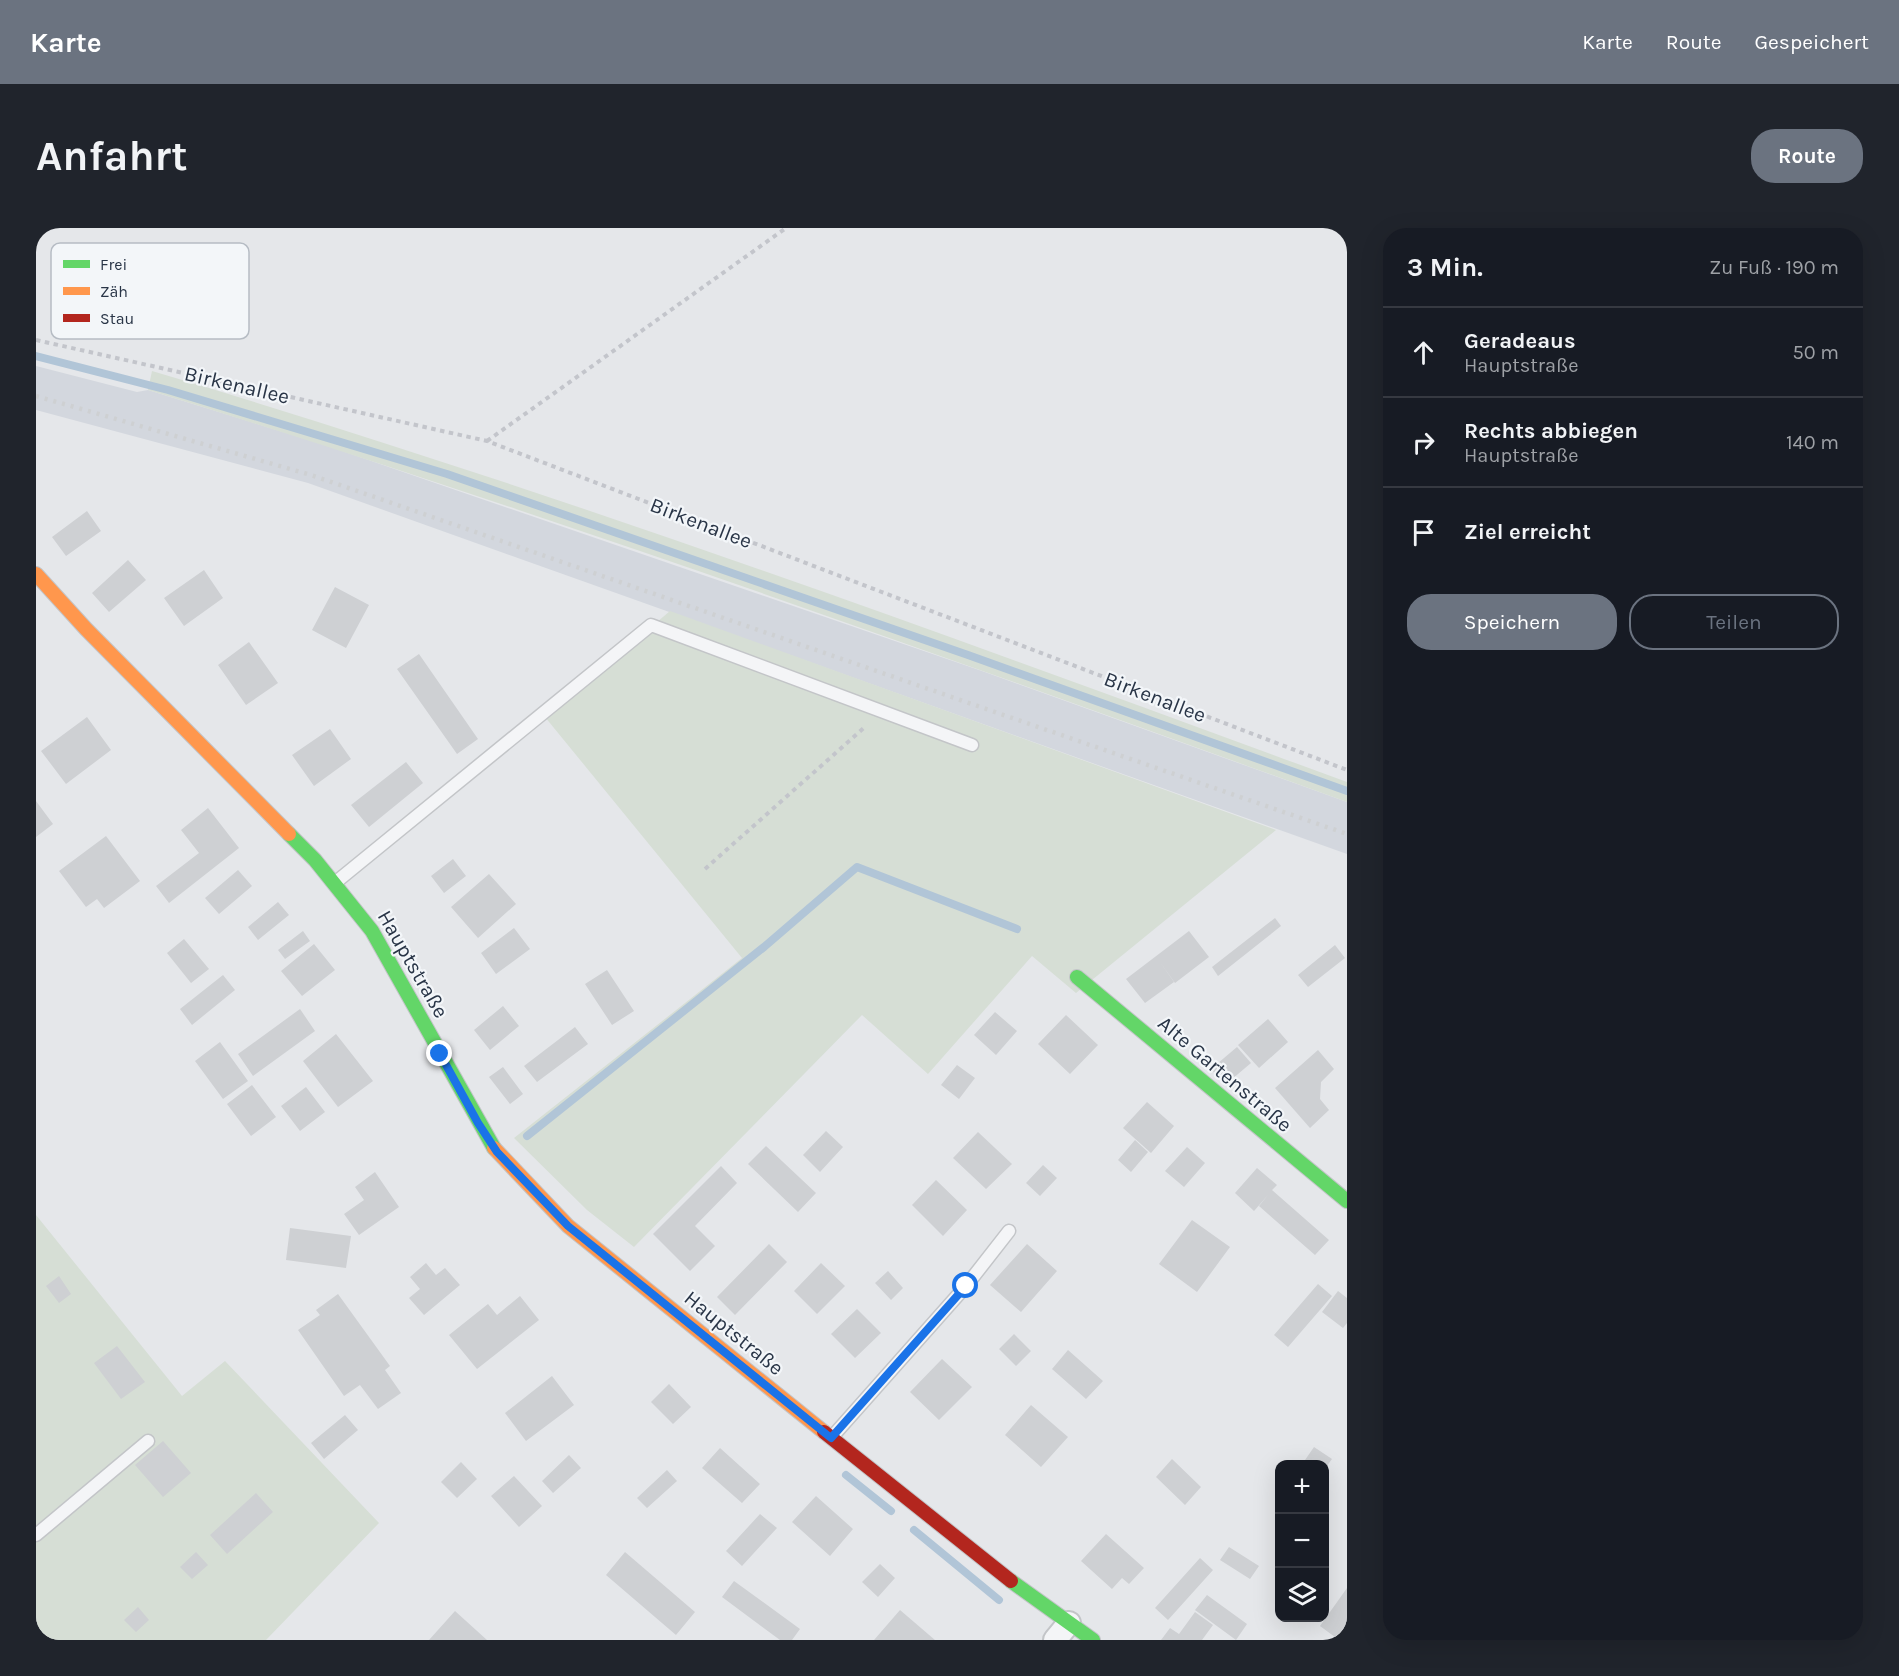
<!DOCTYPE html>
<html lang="de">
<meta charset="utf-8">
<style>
:root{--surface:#171b24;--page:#20242c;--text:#f1f3f6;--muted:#9ea1a6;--line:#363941;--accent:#6b7380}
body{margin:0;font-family:Karla,sans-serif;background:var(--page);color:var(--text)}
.controls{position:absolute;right:18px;bottom:18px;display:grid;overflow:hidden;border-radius:12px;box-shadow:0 6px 24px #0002}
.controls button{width:54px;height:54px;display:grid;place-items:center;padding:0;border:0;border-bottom:2px solid var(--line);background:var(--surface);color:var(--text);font:30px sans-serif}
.stop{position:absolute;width:18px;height:18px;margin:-14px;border:4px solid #1a73e8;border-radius:50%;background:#fff}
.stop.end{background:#1a73e8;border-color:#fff;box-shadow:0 2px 6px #0008}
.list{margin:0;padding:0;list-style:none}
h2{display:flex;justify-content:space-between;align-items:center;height:78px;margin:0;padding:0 24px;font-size:26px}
h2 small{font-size:20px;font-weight:400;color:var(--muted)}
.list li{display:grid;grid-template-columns:39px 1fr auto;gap:18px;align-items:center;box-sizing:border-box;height:90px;padding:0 24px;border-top:2px solid var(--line)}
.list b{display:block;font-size:22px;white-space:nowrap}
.list p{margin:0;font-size:20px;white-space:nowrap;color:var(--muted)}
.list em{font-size:20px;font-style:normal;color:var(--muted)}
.actions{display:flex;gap:12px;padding:18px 24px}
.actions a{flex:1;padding:14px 0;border:2px solid var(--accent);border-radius:24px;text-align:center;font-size:21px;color:var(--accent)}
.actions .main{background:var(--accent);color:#fff}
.icon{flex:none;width:33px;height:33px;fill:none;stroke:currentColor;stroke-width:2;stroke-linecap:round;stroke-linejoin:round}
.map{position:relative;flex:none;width:1311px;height:1412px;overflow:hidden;border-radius:24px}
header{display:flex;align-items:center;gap:36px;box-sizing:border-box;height:84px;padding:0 30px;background:var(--accent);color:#fff}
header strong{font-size:28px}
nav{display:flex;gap:33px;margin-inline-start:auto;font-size:21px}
.intro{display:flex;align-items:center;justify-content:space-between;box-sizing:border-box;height:144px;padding:0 36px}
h1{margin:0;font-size:42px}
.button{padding:15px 27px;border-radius:24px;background:var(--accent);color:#fff;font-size:21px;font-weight:700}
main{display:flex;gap:36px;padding:0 36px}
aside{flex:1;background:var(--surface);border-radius:24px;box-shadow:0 6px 24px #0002}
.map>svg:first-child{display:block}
</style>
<header>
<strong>Karte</strong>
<nav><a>Karte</a><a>Route</a><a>Gespeichert</a></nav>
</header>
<div class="intro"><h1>Anfahrt</h1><a class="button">Route</a></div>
<main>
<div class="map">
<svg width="1311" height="1412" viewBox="0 0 1311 1412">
<rect width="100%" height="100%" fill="#e5e7ea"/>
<path fill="#d3d7de" d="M 0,138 L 101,164 L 112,162 L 289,217 L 946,443 L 1311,574 L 1311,626 L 272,255 L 0,182 Z"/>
<path fill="#d6ded5" d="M 116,143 C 520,263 916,409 1311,554 L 1311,574 C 914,430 515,287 112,162 Z
M 634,383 L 1240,602 L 1040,765 L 996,728 L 892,846 L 826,787 L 598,1019 L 551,982 L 478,910 L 706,730 L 509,489 Z
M 0,987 L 146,1168 L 189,1133 L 343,1295 L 230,1412 L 0,1412 Z"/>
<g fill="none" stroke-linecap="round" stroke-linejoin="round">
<path stroke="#b1c5d7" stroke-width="8" d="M 0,128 L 132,162 L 411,246 L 932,427 L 1311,563
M 491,908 L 728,719 L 821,639 L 981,701
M 810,1247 L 855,1283
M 878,1302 L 963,1372"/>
</g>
<path fill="#ced0d3" d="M 51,283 L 65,303 L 30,328 L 16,309 Z
M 92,332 L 110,352 L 73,384 L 56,365 Z
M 168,342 L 187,370 L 148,398 L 128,370 Z
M 299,359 L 333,377 L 310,420 L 276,402 Z
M 213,414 L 242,455 L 210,477 L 182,437 Z
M 383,426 L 442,511 L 421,526 L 361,441 Z
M 51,489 L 75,522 L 30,556 L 5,523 Z
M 294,501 L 315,531 L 278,558 L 256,527 Z
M 370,534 L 387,555 L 333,599 L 315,577 Z
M 0,573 L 17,596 L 0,609 Z
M 172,580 L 203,620 L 133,675 L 120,658 L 163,625 L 145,602 Z
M 70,608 L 104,653 L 68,680 L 61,671 L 50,679 L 23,643 Z
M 417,631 L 430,648 L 408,665 L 395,648 Z
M 202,642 L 216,658 L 183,686 L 169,670 Z
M 453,646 L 480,676 L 442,710 L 415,679 Z
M 242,674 L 253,687 L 222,712 L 212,699 Z
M 1239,690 L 1245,698 L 1182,748 L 1176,739 Z
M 478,700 L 494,721 L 460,746 L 445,725 Z
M 267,703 L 274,713 L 249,731 L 242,722 Z
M 1153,703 L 1173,729 L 1139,755 L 1124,734 L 1138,754 L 1109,775 L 1090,751 Z
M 148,711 L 173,741 L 155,755 L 131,725 Z
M 278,716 L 299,742 L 266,768 L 245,743 Z
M 1299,717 L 1309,730 L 1272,759 L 1262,747 Z
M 571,742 L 598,783 L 576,797 L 549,756 Z
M 187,747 L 199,762 L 156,797 L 144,781 Z
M 467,778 L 483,798 L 454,822 L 438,802 Z
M 264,781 L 279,803 L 217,848 L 202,826 Z
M 959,784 L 981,803 L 960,827 L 938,807 Z
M 1030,787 L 1062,817 L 1034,846 L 1002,816 Z
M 1232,791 L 1252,814 L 1223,840 L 1202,817 Z
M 539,799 L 552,816 L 501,854 L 488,838 Z
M 300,806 L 337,853 L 302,879 L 267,833 Z
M 184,814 L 212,853 L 187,871 L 159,833 Z
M 1201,819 L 1215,835 L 1189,857 L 1175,841 Z
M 1282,822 L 1298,841 L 1285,854 L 1284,871 L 1293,882 L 1274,900 L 1239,860 Z
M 921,837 L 939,850 L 923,871 L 905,857 Z
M 467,839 L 487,866 L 474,876 L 453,849 Z
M 216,857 L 240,889 L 215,908 L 191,876 Z
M 270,859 L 289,884 L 264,903 L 245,878 Z
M 1111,874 L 1138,898 L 1115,925 L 1087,900 Z
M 790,903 L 807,919 L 784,944 L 767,927 Z
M 942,904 L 976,936 L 950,961 L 917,930 Z
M 1099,912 L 1112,924 L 1095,944 L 1082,932 Z
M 730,918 L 780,965 L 762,984 L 712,936 Z
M 1151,919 L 1169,935 L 1148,959 L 1129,943 Z
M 1007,937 L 1021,950 L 1004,968 L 990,955 Z
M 685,938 L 701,955 L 659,998 L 679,1018 L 654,1043 L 617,1006 Z
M 1221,940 L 1241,957 L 1236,962 L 1293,1012 L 1279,1027 L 1223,978 L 1232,967 L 1218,983 L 1199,965 Z
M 339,944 L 363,979 L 323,1007 L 308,986 L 328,972 L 319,959 Z
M 900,952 L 931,982 L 907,1008 L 876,977 Z
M 1156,992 L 1194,1019 L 1161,1064 L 1123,1036 Z
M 254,1000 L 315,1008 L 310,1040 L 250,1032 Z
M 733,1016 L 751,1034 L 699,1087 L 681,1069 Z
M 991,1016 L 1021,1043 L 985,1084 L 954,1057 Z
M 390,1035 L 400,1047 L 409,1040 L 424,1057 L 388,1087 L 373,1070 L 384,1061 L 374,1049 Z
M 785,1035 L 809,1058 L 781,1086 L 758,1063 Z
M 852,1043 L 867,1060 L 855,1072 L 839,1055 Z
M 23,1048 L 35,1066 L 23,1075 L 10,1058 Z
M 1282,1056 L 1296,1068 L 1252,1119 L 1238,1107 Z
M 1302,1063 L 1311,1070 L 1311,1095 L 1307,1100 L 1286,1084 Z
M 302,1066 L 354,1138 L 349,1142 L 365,1165 L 342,1181 L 324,1157 L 308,1168 L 262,1102 L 284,1087 L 280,1082 Z
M 484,1068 L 503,1092 L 441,1141 L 413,1107 L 452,1076 L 461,1087 Z
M 821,1081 L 845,1105 L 819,1130 L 795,1106 Z
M 978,1106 L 995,1123 L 980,1138 L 963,1121 Z
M 81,1118 L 109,1154 L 85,1171 L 58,1135 Z
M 1032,1122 L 1067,1153 L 1050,1171 L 1016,1141 Z
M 906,1131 L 936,1159 L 903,1192 L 874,1164 Z
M 516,1148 L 538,1177 L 490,1213 L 469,1185 Z
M 633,1156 L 655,1179 L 637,1196 L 615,1174 Z
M 995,1177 L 1032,1209 L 1005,1239 L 969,1207 Z
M 309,1187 L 322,1202 L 288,1231 L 275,1215 Z
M 127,1213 L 155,1245 L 127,1269 L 99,1237 Z
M 1278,1219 L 1296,1231 L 1288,1242 L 1288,1236 L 1275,1236 L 1269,1232 Z
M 684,1220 L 724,1256 L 706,1275 L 666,1240 Z
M 533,1227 L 545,1240 L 517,1265 L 506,1253 Z
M 1136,1231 L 1165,1259 L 1149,1277 L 1120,1249 Z
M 425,1234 L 441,1251 L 421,1270 L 405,1254 Z
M 631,1242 L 641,1253 L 611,1280 L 601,1270 Z
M 478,1248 L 506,1278 L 483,1299 L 455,1268 Z
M 220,1265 L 237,1284 L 191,1326 L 174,1307 Z
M 780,1268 L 817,1301 L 794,1328 L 756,1294 Z
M 724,1286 L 741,1300 L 706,1338 L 690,1323 Z
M 1070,1306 L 1108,1340 L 1093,1356 L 1086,1350 L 1076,1361 L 1045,1333 Z
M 1193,1319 L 1223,1338 L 1214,1351 L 1184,1332 Z
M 160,1324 L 172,1337 L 156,1351 L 144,1339 Z
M 589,1324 L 659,1384 L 640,1407 L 570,1347 Z
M 1164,1330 L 1177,1342 L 1132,1392 L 1119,1380 Z
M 844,1336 L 859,1350 L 842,1369 L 826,1354 Z
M 698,1353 L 764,1401 L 756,1412 L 744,1412 L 686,1369 Z
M 1311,1360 L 1311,1408 L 1308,1412 L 1303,1412 L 1284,1398 Z
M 1171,1367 L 1211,1396 L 1200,1412 L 1159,1382 Z
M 102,1379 L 113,1392 L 100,1404 L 88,1392 Z
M 864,1382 L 899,1412 L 838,1412 Z
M 419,1383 L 451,1412 L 393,1412 Z
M 1159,1384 L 1177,1397 L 1166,1412 L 1125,1412 L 1134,1400 L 1143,1406 Z"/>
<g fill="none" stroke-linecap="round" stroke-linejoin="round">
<defs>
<path id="lane" d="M 300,654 L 615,397 L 936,517
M 796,1209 L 930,1058 L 973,1003
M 0,1307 L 112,1213"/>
<path id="street" d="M 1019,1412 L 1033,1395"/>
<path id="fast" d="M 253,606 L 279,632 L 336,703 L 458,920
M 1041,749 L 1311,973
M 975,1353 L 1057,1412"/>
<path id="slow" d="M 0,346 L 50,401 L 253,606
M 458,920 L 532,998 L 788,1204"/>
<path id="jam" d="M 788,1204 L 975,1353"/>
</defs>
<use href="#lane" stroke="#c3c5c8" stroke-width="15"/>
<use href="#street" stroke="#c3c5c8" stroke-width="26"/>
<use href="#fast" stroke="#c3c5c8" stroke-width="16"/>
<use href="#slow" stroke="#c3c5c8" stroke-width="16"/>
<use href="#jam" stroke="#c3c5c8" stroke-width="16"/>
<path stroke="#c3c5cb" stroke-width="4" stroke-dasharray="4.5 4.5" stroke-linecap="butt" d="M 0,112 L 451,213 L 1311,542
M 451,213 L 750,0
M 669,641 L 830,498"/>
<use href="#lane" stroke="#f4f5f7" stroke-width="12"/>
<use href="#street" stroke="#f4f5f7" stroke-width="22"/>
<use href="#fast" stroke="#63d668" stroke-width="14"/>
<use href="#slow" stroke="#ff974d" stroke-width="14"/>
<use href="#jam" stroke="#b3261e" stroke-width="14"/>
<path stroke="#ced0d2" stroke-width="4.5" stroke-dasharray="3 6" stroke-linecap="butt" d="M 0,168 L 275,247 L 1311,606"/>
</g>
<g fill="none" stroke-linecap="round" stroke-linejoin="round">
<path stroke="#1a73e8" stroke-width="8" d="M 404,826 L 442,895 L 461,924 L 532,998 L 795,1210 L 930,1058"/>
</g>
<g text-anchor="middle" stroke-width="4.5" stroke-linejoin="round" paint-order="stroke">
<g font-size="21" fill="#293547" stroke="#f3f6f9">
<text transform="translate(201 157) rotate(13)" y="7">Birkenallee</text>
<text transform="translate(665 295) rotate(21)" y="7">Birkenallee</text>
<text transform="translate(1119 469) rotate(21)" y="7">Birkenallee</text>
<text transform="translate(377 736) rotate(60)" y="7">Hauptstraße</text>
<text transform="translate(1189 846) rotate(40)" y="7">Alte Gartenstraße</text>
<text transform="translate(698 1105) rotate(39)" y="7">Hauptstraße</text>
</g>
</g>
<rect x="15" y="15" width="198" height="96" rx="9" fill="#f3f6f9" stroke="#b6bcc4" stroke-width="1.5"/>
<rect x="27" y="32" width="27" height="8" fill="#63d668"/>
<rect x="27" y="59" width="27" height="8" fill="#ff974d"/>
<rect x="27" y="86" width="27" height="8" fill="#b3261e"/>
<g font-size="16" fill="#293547">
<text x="64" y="42">Frei</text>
<text x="64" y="69">Zäh</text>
<text x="64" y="96">Stau</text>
</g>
</svg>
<div class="controls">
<button>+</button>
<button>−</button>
<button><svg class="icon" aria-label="layers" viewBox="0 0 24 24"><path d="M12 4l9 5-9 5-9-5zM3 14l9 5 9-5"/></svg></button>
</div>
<div class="stop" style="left:930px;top:1058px"></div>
<div class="stop end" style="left:404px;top:826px"></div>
</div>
<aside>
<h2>3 Min.<small>Zu Fuß · 190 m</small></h2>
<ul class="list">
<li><svg class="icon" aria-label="ahead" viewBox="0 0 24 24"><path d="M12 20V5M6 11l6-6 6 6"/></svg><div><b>Geradeaus</b><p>Hauptstraße</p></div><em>50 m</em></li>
<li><svg class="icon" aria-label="right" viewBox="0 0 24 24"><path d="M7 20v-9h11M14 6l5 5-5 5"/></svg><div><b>Rechts abbiegen</b><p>Hauptstraße</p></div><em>140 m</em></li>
<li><svg class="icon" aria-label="arrive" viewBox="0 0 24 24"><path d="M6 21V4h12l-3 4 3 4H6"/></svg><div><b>Ziel erreicht</b></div></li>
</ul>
<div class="actions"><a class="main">Speichern</a><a>Teilen</a></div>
</aside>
</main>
